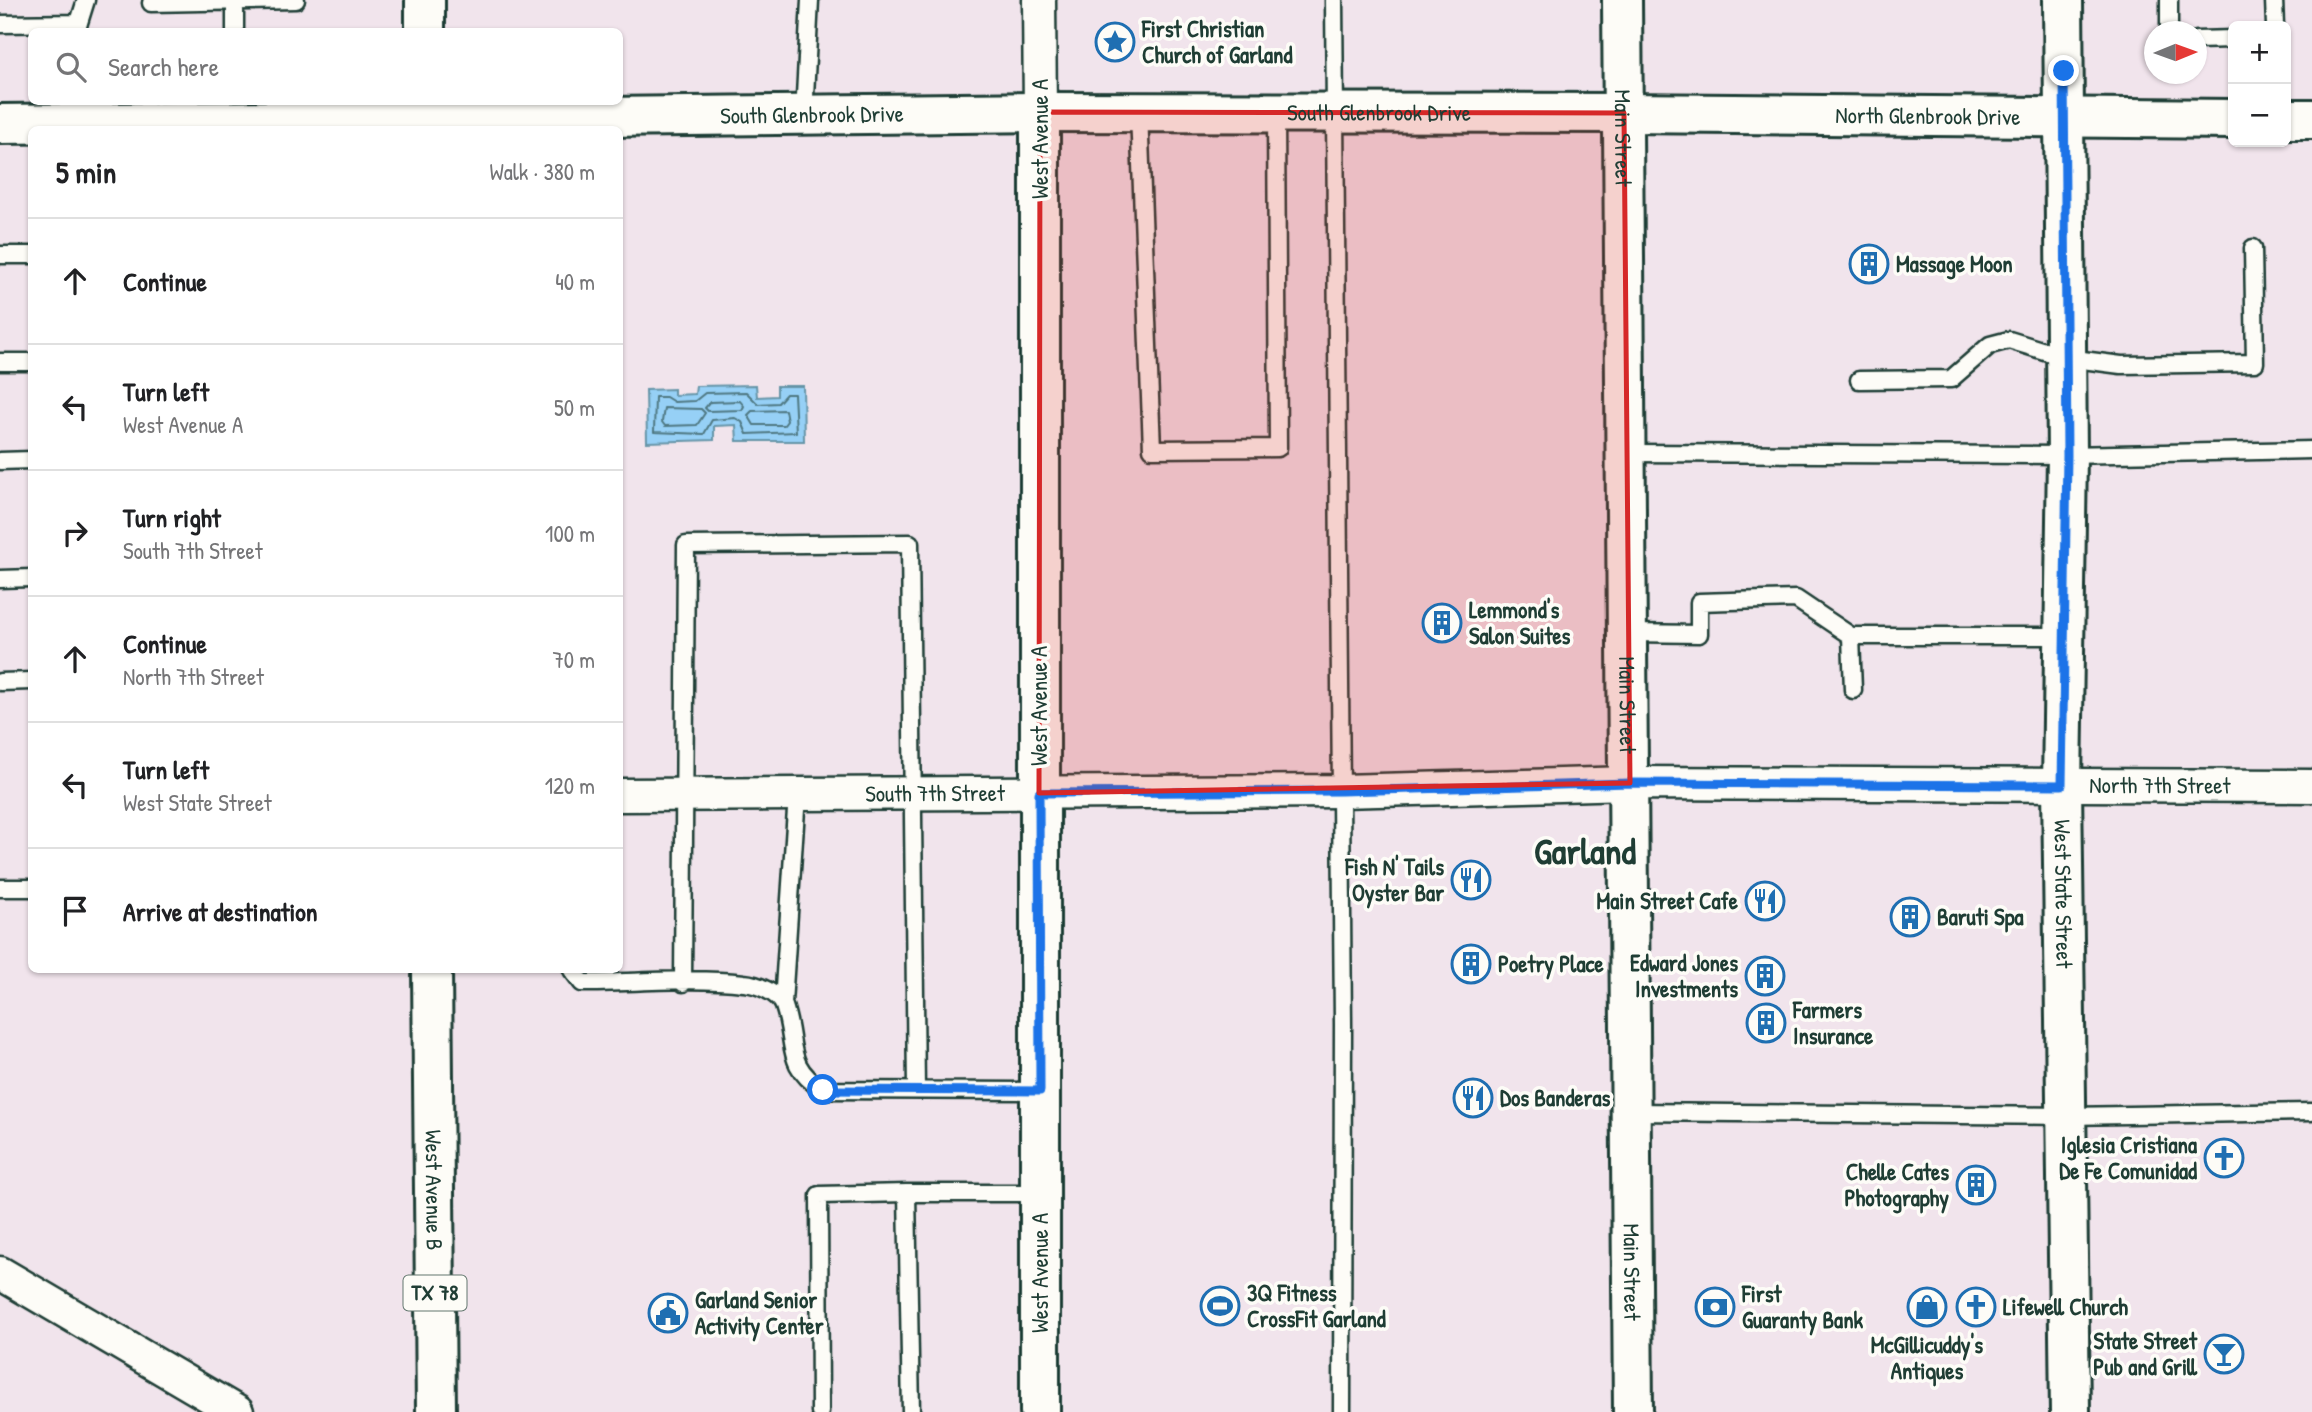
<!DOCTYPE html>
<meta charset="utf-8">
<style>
:root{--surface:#fff;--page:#f2f2f2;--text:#202124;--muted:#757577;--line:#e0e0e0}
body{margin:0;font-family:"Patrick Hand",sans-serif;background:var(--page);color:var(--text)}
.controls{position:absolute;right:21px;top:21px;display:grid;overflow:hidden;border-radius:10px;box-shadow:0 2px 5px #0004}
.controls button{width:63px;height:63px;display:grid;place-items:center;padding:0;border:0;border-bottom:2px solid var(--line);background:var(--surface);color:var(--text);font:35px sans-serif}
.compass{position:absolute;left:2144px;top:21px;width:63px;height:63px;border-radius:50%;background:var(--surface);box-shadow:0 2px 5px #0004;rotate:89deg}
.stop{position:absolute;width:21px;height:21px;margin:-16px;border:5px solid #1a73e8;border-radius:50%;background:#fff}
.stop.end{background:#1a73e8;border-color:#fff;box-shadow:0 2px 7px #0008}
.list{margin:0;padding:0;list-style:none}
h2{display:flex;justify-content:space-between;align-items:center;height:91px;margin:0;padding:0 28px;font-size:30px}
h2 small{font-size:23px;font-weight:400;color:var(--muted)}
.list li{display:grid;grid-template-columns:46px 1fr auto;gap:21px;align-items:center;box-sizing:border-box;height:126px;padding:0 28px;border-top:2px solid var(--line)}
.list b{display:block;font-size:26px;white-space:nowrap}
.list p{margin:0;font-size:23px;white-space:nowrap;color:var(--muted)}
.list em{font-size:23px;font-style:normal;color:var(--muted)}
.icon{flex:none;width:38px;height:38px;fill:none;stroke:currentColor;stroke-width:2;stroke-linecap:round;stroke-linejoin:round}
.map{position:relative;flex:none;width:2312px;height:1412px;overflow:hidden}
.search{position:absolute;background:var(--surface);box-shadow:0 2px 5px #0004;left:28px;top:28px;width:595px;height:77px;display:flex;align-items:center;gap:18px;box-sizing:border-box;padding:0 24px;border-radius:10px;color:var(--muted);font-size:26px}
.panel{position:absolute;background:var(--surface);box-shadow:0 2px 5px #0004;left:28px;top:126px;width:595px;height:847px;border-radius:10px}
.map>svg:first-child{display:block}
</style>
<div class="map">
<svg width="2312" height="1412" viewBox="0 0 2312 1412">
<rect width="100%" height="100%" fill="#f1e4ec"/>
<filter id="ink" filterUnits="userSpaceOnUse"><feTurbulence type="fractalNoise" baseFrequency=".0143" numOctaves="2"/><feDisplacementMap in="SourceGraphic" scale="14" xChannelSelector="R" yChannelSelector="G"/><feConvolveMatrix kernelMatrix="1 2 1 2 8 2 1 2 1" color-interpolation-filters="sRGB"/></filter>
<g filter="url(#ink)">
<path fill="#96d0f6" stroke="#6695a8" stroke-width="2" d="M 756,385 L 757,397 L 777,396 L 777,386 L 803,386 L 804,441 L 737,441 L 736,425 L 714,426 L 714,440 L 647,442 L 646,390 L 674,389 L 674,395 L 695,394 L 696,386 Z"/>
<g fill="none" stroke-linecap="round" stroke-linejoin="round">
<path stroke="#4f7882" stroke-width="2" d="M 746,392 L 758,404 L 778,403 L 786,394 L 794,394 L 796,432 L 747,434 L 742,422 L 735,418 L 712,420 L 704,434 L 654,432 L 655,397 L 666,397 L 674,402 L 695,401 L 705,393 Z
M 740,401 L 744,406 L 742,410 L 708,411 L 705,408 L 710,402 Z
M 664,408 L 701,409 L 705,413 L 697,425 L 665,426 L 662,422 Z
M 785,410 L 787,421 L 784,425 L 754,425 L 748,415 L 752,411 Z"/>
<defs>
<path id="lane" d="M 1334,0 L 1343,1024 L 1342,1412
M 2169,0 L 2169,32
M 2274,0 L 2275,26
M 235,1 L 235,32
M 151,3 L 296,0
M 0,24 L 79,23
M 76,32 L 86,0
M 2196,40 L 2233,39
M 1139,112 L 1152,449 L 1278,448 L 1276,112
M 804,115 L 810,0
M 0,255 L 32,255
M 0,362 L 32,362
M 1859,380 L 1951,379 L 1990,345 L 2009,340 L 2067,358 L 2121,365 L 2255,363 L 2253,248
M 1627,453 L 2067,455 L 2312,450
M 0,461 L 32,460
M 0,579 L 32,578
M 1629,633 L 1699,634 L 1699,602 L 1796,599 L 1851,636
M 0,682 L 32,681
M 1853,690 L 1851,636 L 2064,636
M 0,888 L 32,888
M 572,970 L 582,983 C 635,983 691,977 744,983 C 757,984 779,993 784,1006 C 797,1044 784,1065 823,1090 L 1040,1091
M 683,983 L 686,545 L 910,543 L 916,1090
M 783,1003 L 797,795
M 1632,1112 L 2067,1116 L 2312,1112
M 820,1412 L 819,1195 L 907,1193
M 911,1412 L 907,1193 L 1040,1193"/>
<g id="street">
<path d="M 1039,0 L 1040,112"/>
<path id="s1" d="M 620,795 L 1341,791 L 1630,783 L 2312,786"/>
<path d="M 0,1273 L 237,1412"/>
</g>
<g id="secondary">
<path id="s2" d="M 1622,0 L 1633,1412"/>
<path id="s3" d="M 2063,0 L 2067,455 L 2062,785 L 2070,1412"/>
<path d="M 1040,112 L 1040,1412"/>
<path d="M 2286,119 L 2312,119"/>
<path id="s4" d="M 0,124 L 1040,112 L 1624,113 L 2233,119"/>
</g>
<g id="primary">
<path d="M 425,32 L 425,0"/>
<path d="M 425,102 L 425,130"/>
<path id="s5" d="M 432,970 L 436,1412"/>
</g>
</defs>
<use href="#lane" stroke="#1f3d34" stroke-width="21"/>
<use href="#street" stroke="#1f3d34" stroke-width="37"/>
<use href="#secondary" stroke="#1f3d34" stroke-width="44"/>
<use href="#primary" stroke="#1f3d34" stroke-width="44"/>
<use href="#lane" stroke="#fdfcf7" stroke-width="16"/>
<use href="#street" stroke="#fdfcf7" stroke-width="32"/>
<use href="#secondary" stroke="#fdfcf7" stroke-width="38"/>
<use href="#primary" stroke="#fdfcf7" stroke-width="38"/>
</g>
</g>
<g fill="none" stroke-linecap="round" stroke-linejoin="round" filter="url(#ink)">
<path stroke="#1a73e8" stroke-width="9" d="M 823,1090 L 1040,1091 L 1039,793 L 1341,791 L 1630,783 L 2062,785 L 2067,455 L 2064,71"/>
</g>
<path fill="#d62828" fill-opacity="0.2" stroke="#d62828" stroke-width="5" stroke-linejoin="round" d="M 1040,112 L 1624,113 L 1630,783 L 1039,793 Z"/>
<defs>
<symbol id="sight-ring" viewBox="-11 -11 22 22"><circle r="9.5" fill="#fdfcf7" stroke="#1f6fb2" stroke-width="1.5"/><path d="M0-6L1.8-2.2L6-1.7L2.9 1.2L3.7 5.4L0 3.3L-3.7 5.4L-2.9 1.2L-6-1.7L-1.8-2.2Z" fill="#1f6fb2"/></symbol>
<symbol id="building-ring" viewBox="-11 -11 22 22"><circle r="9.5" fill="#fdfcf7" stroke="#1f6fb2" stroke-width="1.5"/><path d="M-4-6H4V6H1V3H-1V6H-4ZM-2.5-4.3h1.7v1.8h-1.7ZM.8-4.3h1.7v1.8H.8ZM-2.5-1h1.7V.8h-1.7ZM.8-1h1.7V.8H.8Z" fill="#1f6fb2"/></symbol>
<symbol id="restaurant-ring" viewBox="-11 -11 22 22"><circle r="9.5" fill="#fdfcf7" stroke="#1f6fb2" stroke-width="1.5"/><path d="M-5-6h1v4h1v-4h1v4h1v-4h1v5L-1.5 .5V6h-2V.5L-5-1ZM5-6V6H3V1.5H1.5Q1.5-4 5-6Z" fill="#1f6fb2"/></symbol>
<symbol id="church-ring" viewBox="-11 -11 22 22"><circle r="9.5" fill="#fdfcf7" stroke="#1f6fb2" stroke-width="1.5"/><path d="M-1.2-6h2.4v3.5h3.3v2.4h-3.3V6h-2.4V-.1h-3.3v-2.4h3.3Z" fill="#1f6fb2"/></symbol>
<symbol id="stadium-ring" viewBox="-11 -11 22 22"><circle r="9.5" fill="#fdfcf7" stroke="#1f6fb2" stroke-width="1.5"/><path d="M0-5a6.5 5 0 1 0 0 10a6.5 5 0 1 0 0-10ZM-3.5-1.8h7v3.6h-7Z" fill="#1f6fb2"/></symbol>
<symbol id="bank-ring" viewBox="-11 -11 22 22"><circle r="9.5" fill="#fdfcf7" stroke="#1f6fb2" stroke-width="1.5"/><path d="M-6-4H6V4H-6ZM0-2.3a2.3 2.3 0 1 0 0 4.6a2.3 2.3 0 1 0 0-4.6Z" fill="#1f6fb2"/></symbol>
<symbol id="shop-ring" viewBox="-11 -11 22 22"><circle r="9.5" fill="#fdfcf7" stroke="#1f6fb2" stroke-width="1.5"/><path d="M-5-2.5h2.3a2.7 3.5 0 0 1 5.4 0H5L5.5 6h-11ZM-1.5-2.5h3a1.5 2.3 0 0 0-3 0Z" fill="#1f6fb2"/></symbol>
<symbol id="civic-ring" viewBox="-11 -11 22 22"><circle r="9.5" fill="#fdfcf7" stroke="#1f6fb2" stroke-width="1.5"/><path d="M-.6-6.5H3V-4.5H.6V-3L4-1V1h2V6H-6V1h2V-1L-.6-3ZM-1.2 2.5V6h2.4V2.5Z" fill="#1f6fb2"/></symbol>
<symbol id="bar-ring" viewBox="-11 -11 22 22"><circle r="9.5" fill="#fdfcf7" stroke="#1f6fb2" stroke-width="1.5"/><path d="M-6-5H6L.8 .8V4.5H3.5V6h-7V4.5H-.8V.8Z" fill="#1f6fb2"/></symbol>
</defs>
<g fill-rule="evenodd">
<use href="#sight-ring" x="1093" y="20" width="44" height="44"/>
<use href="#building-ring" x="1847" y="242" width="44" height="44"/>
<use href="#building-ring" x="1420" y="601" width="44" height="44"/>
<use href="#restaurant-ring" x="1449" y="858" width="44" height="44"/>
<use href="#restaurant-ring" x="1743" y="879" width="44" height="44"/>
<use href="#building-ring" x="1888" y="895" width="44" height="44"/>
<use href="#building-ring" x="1449" y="942" width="44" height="44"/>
<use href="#building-ring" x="1743" y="954" width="44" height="44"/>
<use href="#building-ring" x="1744" y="1001" width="44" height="44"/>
<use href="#restaurant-ring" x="1451" y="1076" width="44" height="44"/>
<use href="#church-ring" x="2202" y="1136" width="44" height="44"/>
<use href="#building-ring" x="1954" y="1163" width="44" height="44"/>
<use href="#stadium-ring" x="1198" y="1284" width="44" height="44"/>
<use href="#bank-ring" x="1693" y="1285" width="44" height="44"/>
<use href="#shop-ring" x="1905" y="1285" width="44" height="44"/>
<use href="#church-ring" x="1954" y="1285" width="44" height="44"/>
<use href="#civic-ring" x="646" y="1291" width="44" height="44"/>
<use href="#bar-ring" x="2202" y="1332" width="44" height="44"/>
</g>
<g text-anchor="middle" stroke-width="7" stroke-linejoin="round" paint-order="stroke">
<rect fill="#fdfcf7" stroke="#62766e" stroke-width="2" x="403.5" y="1275.5" width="63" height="35" rx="5"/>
<g font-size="21" font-weight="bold" fill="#1f3d34">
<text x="435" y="1300">TX 78</text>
</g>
<g font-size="23" font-weight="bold" fill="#1f3d34" stroke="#fdfcf7" text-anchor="start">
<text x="1142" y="37">First Christian<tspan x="1142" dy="26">Church of Garland</tspan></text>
<text x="1896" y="272">Massage Moon</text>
<text x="1469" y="618">Lemmond's<tspan x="1469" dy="26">Salon Suites</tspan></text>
<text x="1444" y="875" text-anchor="end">Fish N' Tails<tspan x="1444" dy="26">Oyster Bar</tspan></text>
<text x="1738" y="909" text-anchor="end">Main Street Cafe</text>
<text x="1937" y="925">Baruti Spa</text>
<text x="1738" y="971" text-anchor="end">Edward Jones<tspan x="1738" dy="26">Investments</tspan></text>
<text x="1498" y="972">Poetry Place</text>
<text x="1793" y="1018">Farmers<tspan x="1793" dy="26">Insurance</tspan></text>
<text x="1500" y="1106">Dos Banderas</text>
<text x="2197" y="1153" text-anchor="end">Iglesia Cristiana<tspan x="2197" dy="26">De Fe Comunidad</tspan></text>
<text x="1949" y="1180" text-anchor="end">Chelle Cates<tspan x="1949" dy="26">Photography</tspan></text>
<text x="1247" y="1301">3Q Fitness<tspan x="1247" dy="26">CrossFit Garland</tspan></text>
<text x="1742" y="1302">First<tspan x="1742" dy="26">Guaranty Bank</tspan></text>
<text x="695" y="1308">Garland Senior<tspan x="695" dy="26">Activity Center</tspan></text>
<text x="2003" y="1315">Lifewell Church</text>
<text x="2197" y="1349" text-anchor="end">State Street<tspan x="2197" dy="26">Pub and Grill</tspan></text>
<text x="1927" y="1353" text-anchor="middle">McGillicuddy's<tspan x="1927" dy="26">Antiques</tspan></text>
</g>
<g font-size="23" fill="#1f3d34" stroke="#fdfcf7">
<text dy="8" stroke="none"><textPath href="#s4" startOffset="1379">South Glenbrook Drive</textPath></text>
<text dy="8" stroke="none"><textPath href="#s4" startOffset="812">South Glenbrook Drive</textPath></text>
<text dy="8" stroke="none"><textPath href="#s4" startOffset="1928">North Glenbrook Drive</textPath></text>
<text transform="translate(1040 139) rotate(-90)" y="8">West Avenue A</text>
<text dy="8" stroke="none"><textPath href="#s2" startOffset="138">Main Street</textPath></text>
<text transform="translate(1039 706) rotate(-90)" y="8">West Avenue A</text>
<text dy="8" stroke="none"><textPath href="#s2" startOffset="705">Main Street</textPath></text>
<text dy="8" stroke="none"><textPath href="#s1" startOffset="1540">North 7th Street</textPath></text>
<text dy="8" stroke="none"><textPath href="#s1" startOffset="315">South 7th Street</textPath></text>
<text dy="8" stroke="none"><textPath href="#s3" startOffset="894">West State Street</textPath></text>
<text dy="8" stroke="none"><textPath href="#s5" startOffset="220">West Avenue B</textPath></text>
<text transform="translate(1040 1273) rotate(-90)" y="8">West Avenue A</text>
<text dy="8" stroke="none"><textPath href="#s2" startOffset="1272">Main Street</textPath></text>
</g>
<g font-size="37" font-weight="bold" fill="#1f3d34" stroke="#fdfcf7">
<text x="1585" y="864">Garland</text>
</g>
</g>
</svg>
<div class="controls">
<button>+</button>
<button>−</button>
</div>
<svg class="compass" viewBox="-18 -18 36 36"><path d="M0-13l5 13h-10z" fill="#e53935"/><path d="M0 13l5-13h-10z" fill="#757577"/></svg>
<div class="stop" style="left:823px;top:1090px"></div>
<div class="stop end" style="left:2064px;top:71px"></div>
<div class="search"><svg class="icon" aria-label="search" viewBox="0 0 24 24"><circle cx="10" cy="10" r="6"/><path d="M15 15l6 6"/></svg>Search here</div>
<section class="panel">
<h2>5 min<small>Walk · 380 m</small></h2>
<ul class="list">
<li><svg class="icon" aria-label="ahead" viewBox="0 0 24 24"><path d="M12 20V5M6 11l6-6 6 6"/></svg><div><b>Continue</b></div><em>40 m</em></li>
<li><svg class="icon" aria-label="left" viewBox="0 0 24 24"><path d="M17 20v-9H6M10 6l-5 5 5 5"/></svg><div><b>Turn left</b><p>West Avenue A</p></div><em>50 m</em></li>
<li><svg class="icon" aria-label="right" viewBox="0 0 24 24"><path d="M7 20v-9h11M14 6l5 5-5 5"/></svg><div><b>Turn right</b><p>South 7th Street</p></div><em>100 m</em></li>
<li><svg class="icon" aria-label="ahead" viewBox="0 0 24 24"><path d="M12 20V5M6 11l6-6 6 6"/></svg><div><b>Continue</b><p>North 7th Street</p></div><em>70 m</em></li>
<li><svg class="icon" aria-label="left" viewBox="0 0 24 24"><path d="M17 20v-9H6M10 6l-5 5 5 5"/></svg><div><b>Turn left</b><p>West State Street</p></div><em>120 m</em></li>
<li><svg class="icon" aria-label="arrive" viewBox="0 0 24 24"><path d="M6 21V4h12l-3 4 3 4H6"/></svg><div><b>Arrive at destination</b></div></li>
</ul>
</section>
</div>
